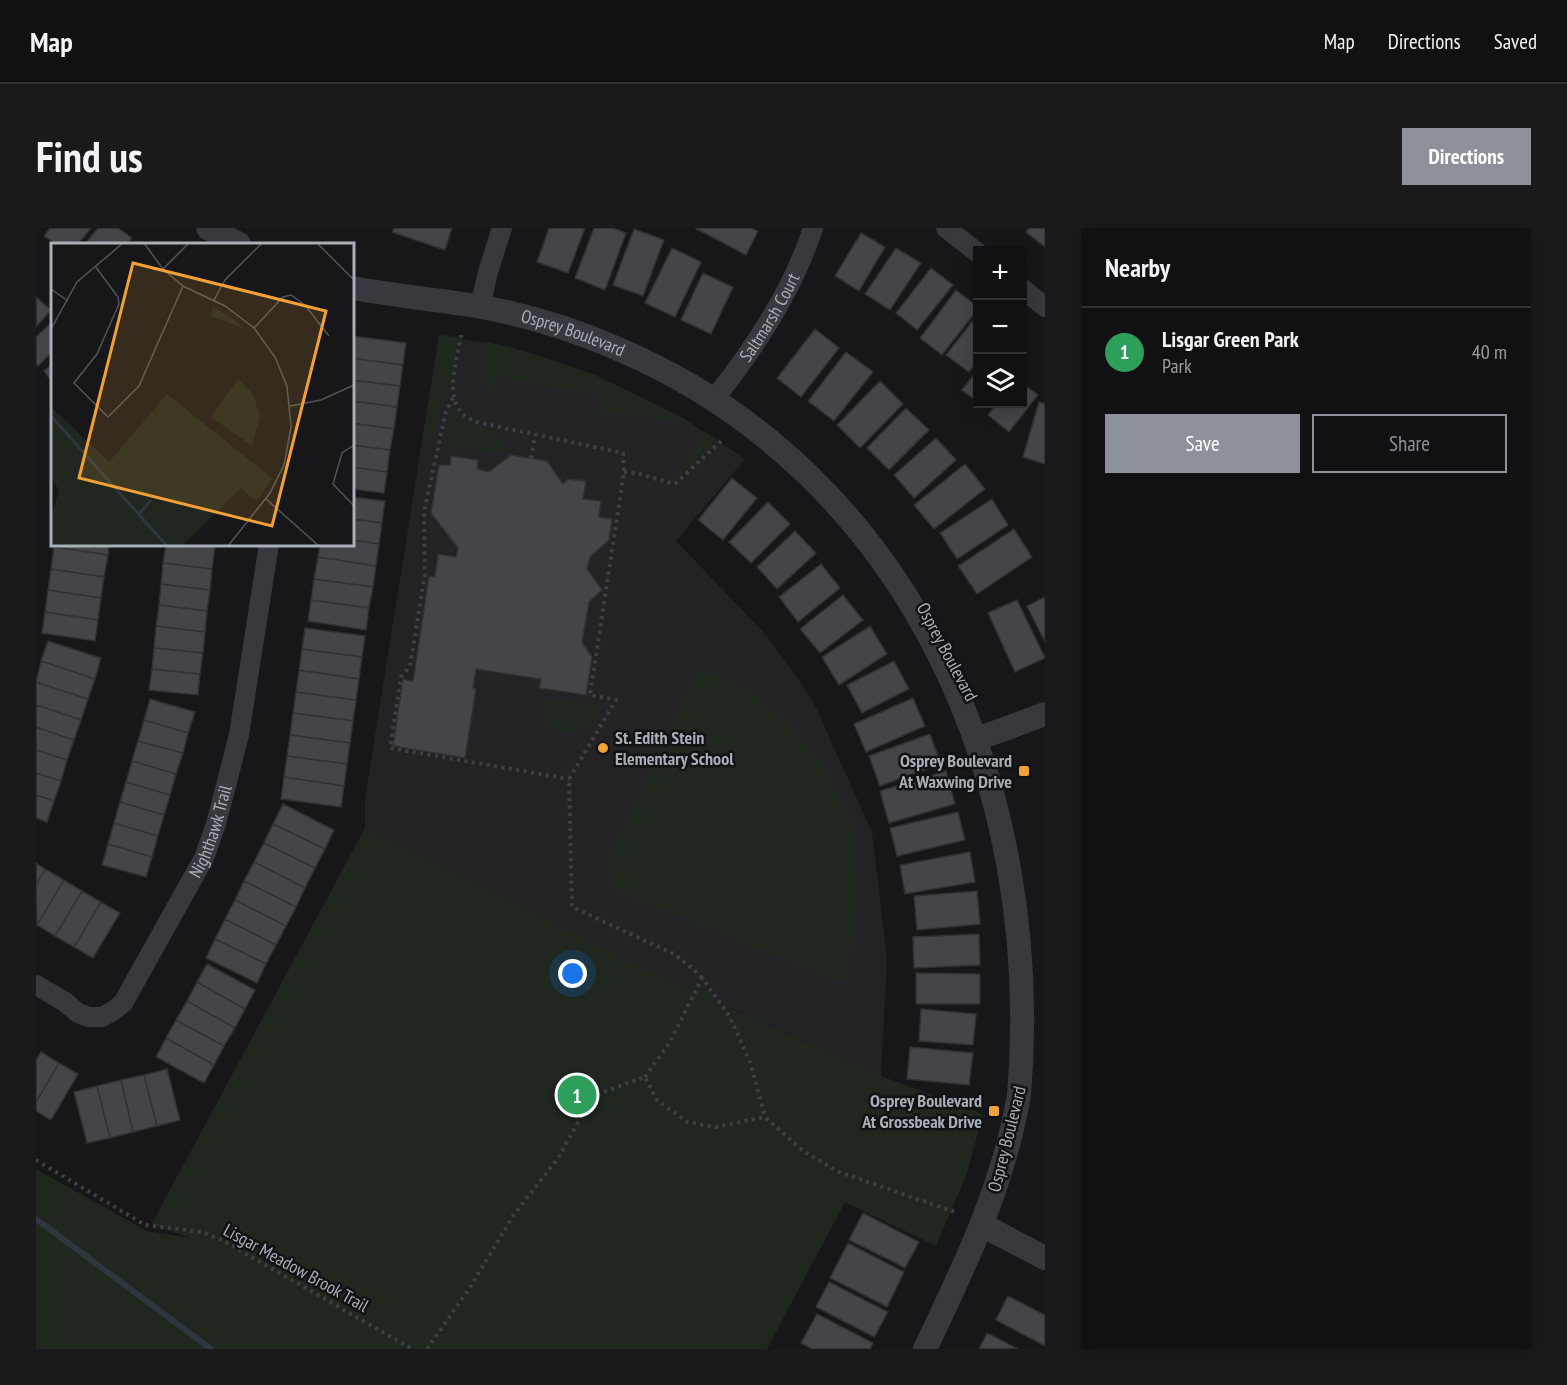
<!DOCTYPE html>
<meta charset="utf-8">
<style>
:root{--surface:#111113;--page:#1a1a1c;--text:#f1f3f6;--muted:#9c9da0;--line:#303133;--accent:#8c9099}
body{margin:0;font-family:"PT Sans Narrow",sans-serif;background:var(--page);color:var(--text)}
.controls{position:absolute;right:18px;top:18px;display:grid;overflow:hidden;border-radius:0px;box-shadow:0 3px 15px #0003}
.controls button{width:54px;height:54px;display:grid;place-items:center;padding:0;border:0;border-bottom:2px solid var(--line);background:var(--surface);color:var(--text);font:30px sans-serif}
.you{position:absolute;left:537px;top:746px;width:21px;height:21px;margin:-15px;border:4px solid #fff;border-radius:50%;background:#1a73e8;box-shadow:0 0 0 9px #1a73e833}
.badge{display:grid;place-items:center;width:39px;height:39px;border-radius:50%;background:var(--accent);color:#fff;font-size:20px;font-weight:700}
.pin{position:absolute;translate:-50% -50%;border:3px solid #fff;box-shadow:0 2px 6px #0006}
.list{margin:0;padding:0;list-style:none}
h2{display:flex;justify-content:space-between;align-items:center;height:78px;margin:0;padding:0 24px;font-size:26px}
h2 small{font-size:20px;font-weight:400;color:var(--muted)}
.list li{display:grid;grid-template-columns:39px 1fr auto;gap:18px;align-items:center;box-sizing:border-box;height:90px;padding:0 24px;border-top:2px solid var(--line)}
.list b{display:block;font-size:22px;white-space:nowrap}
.list p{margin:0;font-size:20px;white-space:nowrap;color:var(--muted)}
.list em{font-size:20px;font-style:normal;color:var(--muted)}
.actions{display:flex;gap:12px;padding:18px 24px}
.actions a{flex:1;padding:14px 0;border:2px solid var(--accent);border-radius:0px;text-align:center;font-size:21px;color:var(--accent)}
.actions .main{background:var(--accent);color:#fff}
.icon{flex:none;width:33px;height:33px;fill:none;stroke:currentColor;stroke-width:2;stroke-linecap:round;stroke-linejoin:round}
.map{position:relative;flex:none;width:1009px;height:1121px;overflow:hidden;border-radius:0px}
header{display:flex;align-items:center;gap:36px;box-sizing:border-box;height:84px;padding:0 30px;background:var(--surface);border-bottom:2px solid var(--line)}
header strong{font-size:28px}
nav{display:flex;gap:33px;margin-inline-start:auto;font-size:21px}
.intro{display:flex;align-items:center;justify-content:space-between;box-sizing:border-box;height:144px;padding:0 36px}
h1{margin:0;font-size:42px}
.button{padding:15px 27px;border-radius:0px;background:var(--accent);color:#fff;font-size:21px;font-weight:700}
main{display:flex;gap:36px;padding:0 36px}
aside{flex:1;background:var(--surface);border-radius:0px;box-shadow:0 3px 15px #0003}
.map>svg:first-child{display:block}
</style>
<header>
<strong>Map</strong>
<nav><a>Map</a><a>Directions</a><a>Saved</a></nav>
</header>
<div class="intro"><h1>Find us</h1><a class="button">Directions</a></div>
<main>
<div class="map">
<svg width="1009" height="1121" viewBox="0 0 1009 1121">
<rect width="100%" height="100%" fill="#171719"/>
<path fill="#232326" d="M 403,107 L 474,119 L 557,146 L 647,190 L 709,231 L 640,313 L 731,408 L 776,471 L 836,604 L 851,730 L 845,848 L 590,733 L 329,600 L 329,570 Z"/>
<path fill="#1f271f" d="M 403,107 L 422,109 L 414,168 L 403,179 L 400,202 L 386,214 Z
M 450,114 C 520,128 583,157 647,190 L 644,193 L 562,184 L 565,168 L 462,148 L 458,163 C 438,156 447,131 450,114 Z
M 419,180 C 431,195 438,197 457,201 L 473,225 L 420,219 C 404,211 409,192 419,180 Z
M 668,203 L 682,212 L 639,252 L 637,252 Z
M 662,442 L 712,461 L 751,495 L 788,538 L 816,595 L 821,672 L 810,756 L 575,660 L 571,632 Z
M 510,470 L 565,479 C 561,485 558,493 551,498 C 541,504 514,508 509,493 C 506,487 509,477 510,470 Z
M 329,600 L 590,733 L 661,765 L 665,759 L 670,759 L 678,773 L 845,848 L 947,886 L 930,948 L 900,1018 L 809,974 L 731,1121 L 0,1121 L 0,941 L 111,1003 L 156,1010 L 115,997 Z"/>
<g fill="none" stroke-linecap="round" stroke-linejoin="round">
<path stroke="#2d373d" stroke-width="6" d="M 0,991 L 175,1121"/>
</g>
<path fill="#434549" stroke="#313135" stroke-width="1.5" d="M 14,0 L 55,0 L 42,16 L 20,16 L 8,8 Z
M 62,0 L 82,0 L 96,10 L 91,16 L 49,16 Z
M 358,0 L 416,0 L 409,22 L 356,4 Z
M 513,0 L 549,0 L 532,45 L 501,34 Z
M 558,0 L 577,0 L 590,5 L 569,62 L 539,50 Z
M 659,0 L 715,0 L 722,3 L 710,27 Z
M 993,0 L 1009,0 L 1009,19 L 990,4 Z
M 598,1 L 628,12 L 607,68 L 577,57 Z
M 825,5 L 849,19 L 823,63 L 799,48 Z
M 636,20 L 665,34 L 639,89 L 609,75 Z
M 860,20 L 885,35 L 854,82 L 829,66 Z
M 895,40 L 917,57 L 881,102 L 860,85 Z
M 667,45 L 697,59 L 675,106 L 645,92 Z
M 920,62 L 942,79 L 942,81 L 906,127 L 884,110 Z
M 0,69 L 15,82 L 0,99 Z
M 942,86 L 942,133 L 933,144 L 910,127 Z
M 16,94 L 16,124 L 2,138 L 0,136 L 0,109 Z
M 779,101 L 803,120 L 765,169 L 741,150 Z
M 316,108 L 370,115 L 367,137 L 316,130 Z
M 810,124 L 837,144 L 798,193 L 772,173 Z
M 316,130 L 367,137 L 364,158 L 316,152 Z
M 16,137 L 16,154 L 8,143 Z
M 942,141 L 942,174 L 926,162 Z
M 316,152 L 364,158 L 361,179 L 316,173 Z
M 844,153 L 867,176 L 824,220 L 801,197 Z
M 987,156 L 1002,167 L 973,204 L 952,187 L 961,176 L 987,176 Z
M 316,173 L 361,179 L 358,201 L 316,195 Z
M 1003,174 L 1009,176 L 1009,236 L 987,229 Z
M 870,180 L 893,202 L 853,242 L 831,220 Z
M 316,195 L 358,201 L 354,222 L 316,217 Z
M 900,210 L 920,232 L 878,270 L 858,247 Z
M 316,217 L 354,222 L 351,244 L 316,239 Z
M 475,227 L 511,233 L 527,256 L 532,251 L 550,253 L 547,271 L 565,273 L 563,289 L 576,291 L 573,312 L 554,329 L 551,341 L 566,362 L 553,374 L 546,414 L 556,429 L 550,467 L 503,460 L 505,451 L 440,441 L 437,460 L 440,460 L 429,530 L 357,518 L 367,451 L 377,453 L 393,348 L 399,349 L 402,326 L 420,329 L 422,320 L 395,285 L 403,237 L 414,237 L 415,228 L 442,232 L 441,241 L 453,244 Z
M 929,236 L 949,261 L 898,301 L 878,277 Z
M 316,239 L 351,244 L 348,265 L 316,261 Z
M 696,250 L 721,270 L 687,312 L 662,292 Z
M 316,269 L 349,273 L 346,295 L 316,291 Z
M 956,271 L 972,297 L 921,331 L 904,305 Z
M 732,274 L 754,296 L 715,335 L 693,314 Z
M 316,291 L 346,295 L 343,316 L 316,312 Z
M 978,301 L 996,329 L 941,366 L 922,338 Z
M 759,303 L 780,325 L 741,361 L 721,339 Z
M 316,312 L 343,316 L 340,338 L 282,329 L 284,316 L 316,316 Z
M 19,316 L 73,316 L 72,327 L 18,319 Z
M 130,316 L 179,319 L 176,341 L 127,335 Z
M 18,319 L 72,327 L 68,349 L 15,341 Z
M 282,329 L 340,338 L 337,359 L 278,351 Z
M 127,335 L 176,341 L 174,362 L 125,356 Z
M 785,336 L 804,360 L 762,394 L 743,369 Z
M 15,341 L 68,349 L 65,370 L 12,362 Z
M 278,351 L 337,359 L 333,380 L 275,372 Z
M 125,356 L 174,362 L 171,383 L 123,377 Z
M 12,362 L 65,370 L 62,392 L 9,384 Z
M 807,367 L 827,392 L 784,425 L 764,401 Z
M 1009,369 L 1009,414 L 991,378 Z
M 275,372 L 333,380 L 330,402 L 272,393 Z
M 981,372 L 1009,430 L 979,444 L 952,385 Z
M 123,377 L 171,383 L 169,404 L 120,398 Z
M 9,384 L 62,392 L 59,413 L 6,405 Z
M 120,398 L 169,404 L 167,425 L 118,420 Z
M 834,398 L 851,426 L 803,457 L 786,429 Z
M 269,400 L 329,408 L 326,429 L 266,421 Z
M 12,413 L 65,430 L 59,451 L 5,433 Z
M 118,420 L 167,425 L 164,446 L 116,441 Z
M 266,421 L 326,429 L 323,451 L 263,442 Z
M 5,433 L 59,451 L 52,471 L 0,454 Z
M 858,433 L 873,461 L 826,485 L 811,457 Z
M 116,441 L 164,446 L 162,467 L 113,462 Z
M 263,442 L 323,451 L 320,472 L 260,464 Z
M 0,454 L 52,471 L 45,492 L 0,477 Z
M 260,464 L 320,472 L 317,493 L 257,485 Z
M 877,470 L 889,498 L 830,524 L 818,496 Z
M 114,471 L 159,484 L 152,505 L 108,492 Z
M 0,477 L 45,492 L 38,512 L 0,499 Z
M 257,485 L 317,493 L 314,515 L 254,507 Z
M 108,492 L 152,505 L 147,525 L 102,513 Z
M 0,499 L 38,512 L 31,532 L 0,522 Z
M 894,506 L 905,536 L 844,558 L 833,528 Z
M 254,507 L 314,515 L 311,536 L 251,528 Z
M 102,513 L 147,525 L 140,546 L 96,533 Z
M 0,522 L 31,532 L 25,553 L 0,545 Z
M 251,528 L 311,536 L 308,558 L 248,549 Z
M 96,533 L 140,546 L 134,567 L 90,554 Z
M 910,543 L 919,576 L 853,595 L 844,563 Z
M 0,545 L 25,553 L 18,573 L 0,567 Z
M 248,549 L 308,558 L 305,579 L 245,571 Z
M 90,554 L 134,567 L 128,587 L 84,574 Z
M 0,567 L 18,573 L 11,594 L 0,590 Z
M 84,574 L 128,587 L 122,608 L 78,595 Z
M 247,576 L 298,602 L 289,621 L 237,596 Z
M 922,584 L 929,612 L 861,628 L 854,600 Z
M 78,595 L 122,608 L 116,629 L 72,616 Z
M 237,596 L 289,621 L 279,640 L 228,615 Z
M 228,615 L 279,640 L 269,660 L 218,634 Z
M 72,616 L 116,629 L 110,649 L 66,637 Z
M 934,624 L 939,654 L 869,666 L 864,637 Z
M 218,634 L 269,660 L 260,679 L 208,653 Z
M 0,635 L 9,641 L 0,657 Z
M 9,641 L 28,652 L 1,697 L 0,657 Z
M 28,652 L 46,663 L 19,708 L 1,697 Z
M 208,653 L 260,679 L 250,698 L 199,672 Z
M 46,663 L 65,674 L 38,719 L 19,708 Z
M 941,663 L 944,696 L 881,702 L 878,668 Z
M 199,672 L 250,698 L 240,717 L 189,691 Z
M 65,674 L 84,685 L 57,730 L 38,719 Z
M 189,691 L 240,717 L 230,736 L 179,711 Z
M 943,706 L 944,737 L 878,740 L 877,709 Z
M 179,711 L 230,736 L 221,755 L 170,730 Z
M 171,736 L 219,762 L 209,781 L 161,754 Z
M 880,745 L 944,746 L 944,776 L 880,776 Z
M 161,754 L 209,781 L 199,800 L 151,773 Z
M 151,773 L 199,800 L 188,818 L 140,792 Z
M 885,781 L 940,786 L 937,817 L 883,813 Z
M 140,792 L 188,818 L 178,837 L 130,810 Z
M 130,810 L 178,837 L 168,855 L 120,829 Z
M 874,819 L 937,825 L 933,857 L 871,851 Z
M 5,824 L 23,835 L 0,874 L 0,832 Z
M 23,835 L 42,846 L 15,892 L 0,883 L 0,874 Z
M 131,841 L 144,892 L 121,898 L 108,847 Z
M 108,847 L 121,898 L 97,904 L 85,852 Z
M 85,852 L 97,904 L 74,910 L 61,858 Z
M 61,858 L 74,910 L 51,915 L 38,864 Z
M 827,985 L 883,1014 L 869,1040 L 813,1012 Z
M 812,1015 L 868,1044 L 851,1079 L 794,1050 Z
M 793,1054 L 852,1084 L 838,1109 L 780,1079 Z
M 972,1068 L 1009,1087 L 1009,1118 L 960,1092 Z
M 781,1086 L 837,1115 L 834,1121 L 776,1121 L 765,1115 Z
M 951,1105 L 982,1121 L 943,1121 Z"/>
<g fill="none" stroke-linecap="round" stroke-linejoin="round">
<path stroke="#3e4045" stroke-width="4" stroke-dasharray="3 4.5" stroke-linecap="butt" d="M 425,107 C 422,130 407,169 428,187 C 431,190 436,192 440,194 L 587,225 L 588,244 L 554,467 L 580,472 L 533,551 L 536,679 L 638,726 L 656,740 L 666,750
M 417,170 L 410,183 L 388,284 L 389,346 L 374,438 L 365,449 L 354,520 L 533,551
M 495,230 L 499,207
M 588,244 L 603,246 L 639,256 L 686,212
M 609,849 L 634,814 L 666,750 L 694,789 L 714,834 L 729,889
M 0,932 L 109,997 L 166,1004 L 186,1012 L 376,1121
M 391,1121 L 433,1061 L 477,988 L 522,930 L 557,868 L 609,849 L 621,872 L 651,894 L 679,899 L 729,889 L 767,923 L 803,944 L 919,984"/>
<g stroke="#38393e" stroke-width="20">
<path d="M 910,0 L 942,25"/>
<path d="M 987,61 L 1009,79"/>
<path d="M 444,79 L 452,44 L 466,0"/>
<path id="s1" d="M 678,171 C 719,120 757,62 777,0"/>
<path id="s2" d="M 0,757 L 29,774 L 42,785 L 53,789 L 66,789 L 77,783 L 87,775 L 168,630 L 180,596 L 203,507 L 233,316"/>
</g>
<g stroke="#38393e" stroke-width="24">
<path d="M 172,0 L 203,16"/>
<path id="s3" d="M 316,60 C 357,67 399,72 440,78 C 487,86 536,101 580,120 C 873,244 1009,555 983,867 C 967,960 929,1037 889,1121"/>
<path d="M 952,507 L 1009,486"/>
<path d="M 946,997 L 1009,1030"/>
</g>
</g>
<g fill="#f1a137" stroke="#121214" stroke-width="2">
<circle cx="567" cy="520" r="6"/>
<rect x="982" y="537" width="12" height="12" rx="3"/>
<rect x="952" y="877" width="12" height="12" rx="3"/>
</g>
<g text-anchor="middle" stroke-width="5" stroke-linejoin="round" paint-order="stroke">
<g font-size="18" fill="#a9afb9" stroke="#121214">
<text dy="6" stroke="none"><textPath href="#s1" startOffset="99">Saltmarsh Court</textPath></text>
<text dy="6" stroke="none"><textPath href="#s3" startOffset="226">Osprey Boulevard</textPath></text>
<text transform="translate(911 424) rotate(62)" y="6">Osprey Boulevard</text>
<text dy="6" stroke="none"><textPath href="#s2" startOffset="294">Nighthawk Trail</textPath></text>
<text transform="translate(971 911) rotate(-76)" y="6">Osprey Boulevard</text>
<text transform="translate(260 1040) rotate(29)" y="6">Lisgar Meadow Brook Trail</text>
</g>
<g font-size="18" font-weight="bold" fill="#a9afb9" stroke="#121214" text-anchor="end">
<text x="579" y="516" text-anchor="start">St. Edith Stein<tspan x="579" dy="21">Elementary School</tspan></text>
<text x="976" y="539">Osprey Boulevard<tspan x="976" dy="21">At Waxwing Drive</tspan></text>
<text x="946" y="879">Osprey Boulevard<tspan x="946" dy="21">At Grossbeak Drive</tspan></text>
</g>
</g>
<g transform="translate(15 15)">
<rect width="303" height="303" fill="#171719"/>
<path d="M 162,64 L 181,75 L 196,87 L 160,73 ZM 187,136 L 202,151 L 209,173 L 201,203 L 160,174 ZM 116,151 L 221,235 L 211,251 L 205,258 L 190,245 L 131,303 L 0,303 L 0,274 L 8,247 L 0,235 L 0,164 L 58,219 Z" fill="#1f271f"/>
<path fill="none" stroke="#2d373d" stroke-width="3" d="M 0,173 L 116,303M 87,272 L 100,257"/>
<path fill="none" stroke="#515459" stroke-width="1.5" d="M 93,0 L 112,26 L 132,43 L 174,63 L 203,85 L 224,114 L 236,143 L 240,184 L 233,222 L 219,250 L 177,303M 266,0 L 303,37M 44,23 L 67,54 L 68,61 L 46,111 L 23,140 L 57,174 L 88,143 L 132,43M 112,26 L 138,0M 0,46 L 17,58M 163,57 L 174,37 L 211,0M 203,85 L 232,54 L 240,52 L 254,62 L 278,93M 0,86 L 26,39 L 72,0M 239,163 L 270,157 L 303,142M 303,202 L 291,210 L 282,241 L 303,263M 215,256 L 268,303"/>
<path fill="#f1a137" fill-opacity="0.15" stroke="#f1a137" stroke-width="3" d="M 82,20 L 275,68 L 221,283 L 28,235 Z"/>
<rect width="303" height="303" fill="none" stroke="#a9afb9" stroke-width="3"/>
</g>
</svg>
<div class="controls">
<button>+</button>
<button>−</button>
<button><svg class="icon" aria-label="layers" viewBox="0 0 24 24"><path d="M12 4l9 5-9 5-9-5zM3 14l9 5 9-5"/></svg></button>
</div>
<div class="you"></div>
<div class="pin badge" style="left:541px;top:867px;background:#2e9e5b">1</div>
</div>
<aside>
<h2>Nearby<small></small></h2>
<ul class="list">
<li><span class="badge" style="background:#2e9e5b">1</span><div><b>Lisgar Green Park</b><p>Park</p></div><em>40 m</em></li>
</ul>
<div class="actions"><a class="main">Save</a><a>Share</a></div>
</aside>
</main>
